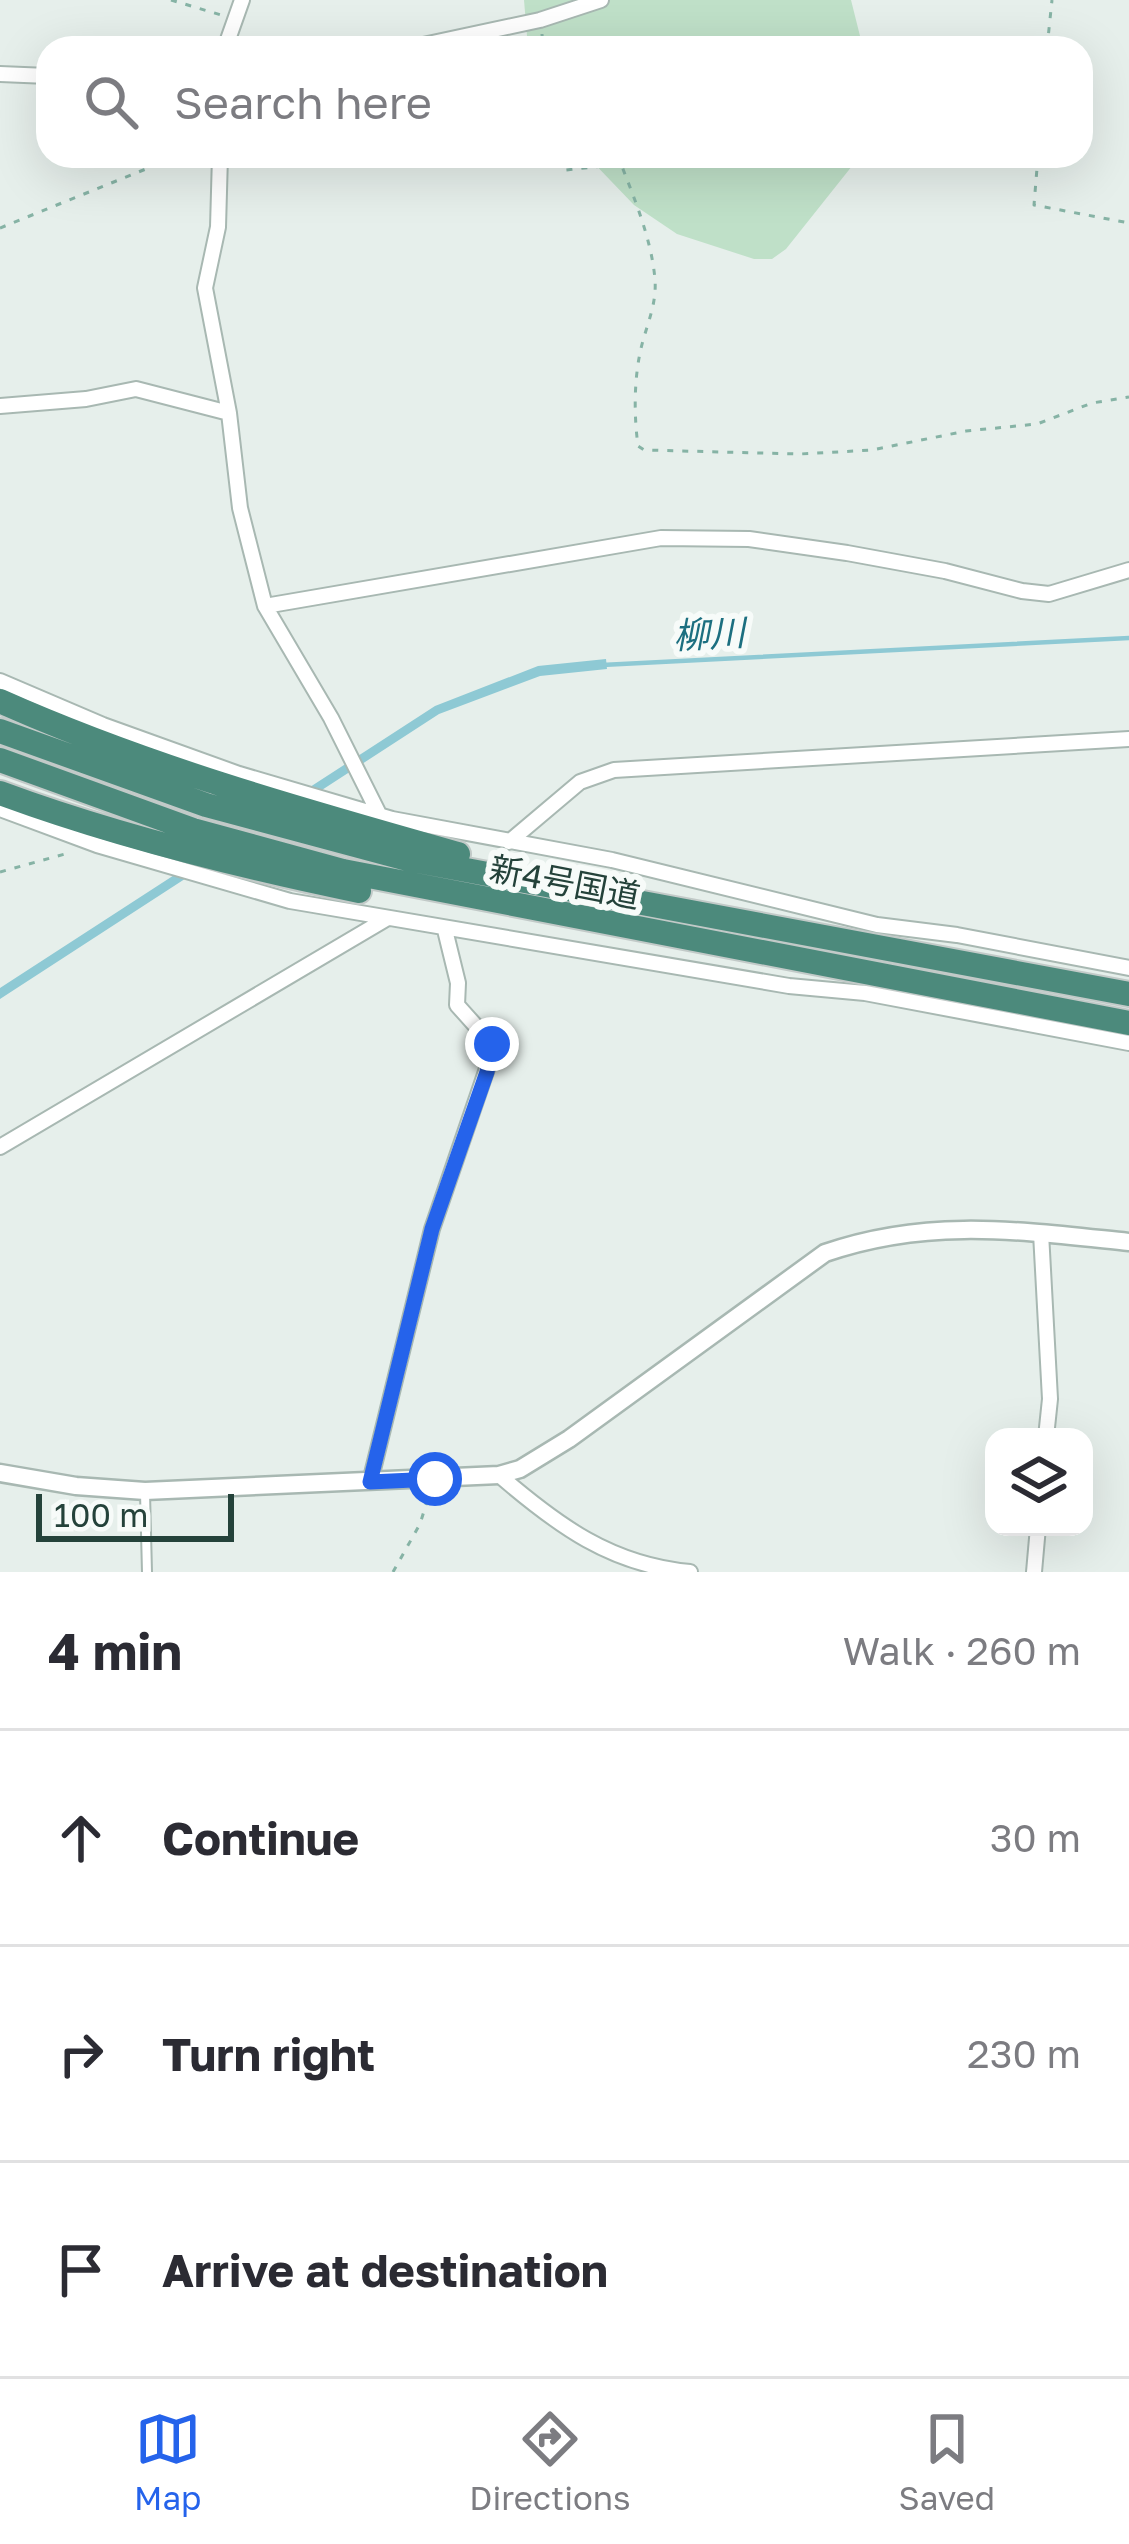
<!DOCTYPE html>
<meta charset="utf-8">
<style>
:root{--surface:#fff;--page:#f7f7f7;--text:#2b2b33;--muted:#7c7c81;--line:#e1e1e2;--accent:#2563eb}
body{margin:0;font-family:"Golos Text","Noto Sans JP",sans-serif;background:var(--page);color:var(--text)}
.controls{position:absolute;right:36px;bottom:36px;display:grid;overflow:hidden;border-radius:24px;box-shadow:0 12px 48px #0002}
.controls button{width:108px;height:108px;display:grid;place-items:center;padding:0;border:0;border-bottom:3px solid var(--line);background:var(--surface);color:var(--text);font:60px sans-serif}
.scale{position:absolute;left:36px;bottom:30px;width:198px;box-sizing:border-box;padding-left:12px;border:6px solid #24423a;border-top:0;font-size:33px;line-height:42px;white-space:nowrap;color:#24423a;-webkit-text-stroke:9px #f7fbf9;paint-order:stroke}
.stop{position:absolute;width:36px;height:36px;margin:-27px;border:9px solid #2563eb;border-radius:50%;background:#fff}
.stop.end{background:#2563eb;border-color:#fff;box-shadow:0 3px 12px #0008}
.list{margin:0;padding:0;list-style:none}
h2{display:flex;justify-content:space-between;align-items:center;height:156px;margin:0;padding:0 48px;font-size:51px}
h2 small{font-size:39px;font-weight:400;color:var(--muted)}
.list li{display:grid;grid-template-columns:78px 1fr auto;gap:36px;align-items:center;box-sizing:border-box;height:216px;padding:0 48px;border-top:3px solid var(--line)}
.list b{display:block;font-size:45px;white-space:nowrap}
.list em{font-size:39px;font-style:normal;color:var(--muted)}
.icon{flex:none;width:66px;height:66px;fill:none;stroke:currentColor;stroke-width:2;stroke-linecap:round;stroke-linejoin:round}
.map{position:relative;flex:none;width:1129px;height:1572px;overflow:hidden}
.search{position:absolute;background:var(--surface);box-shadow:0 12px 48px #0002;left:36px;right:36px;top:36px;height:132px;display:flex;align-items:center;gap:30px;box-sizing:border-box;padding:0 42px;border-radius:36px;color:var(--muted);font-size:45px}
.sheet{height:804px;background:var(--surface)}
nav{display:flex;justify-content:space-around;align-items:center;box-sizing:border-box;height:168px;border-top:3px solid var(--line);background:var(--surface);font-size:33px;color:var(--muted)}
nav a{display:grid;justify-items:center;gap:6px}
nav .on{color:var(--accent)}
.map>svg:first-child{display:block}
</style>
<div class="map">
<svg width="1129" height="1572" viewBox="0 0 1129 1572">
<rect width="100%" height="100%" fill="#e6efeb"/>
<path fill="#bfe0c8" d="M 524,0 L 851,0 L 863,48 L 528,48 Z
M 587,156 L 860,156 L 786,249 L 772,259 L 754,259 L 677,234 L 634,205 Z"/>
<path fill="#8ec9d4" d="M 606,659 L 607,669 L 540,676 L 439,714 L 0,999 L 0,988 L 435,706 L 538,666 Z"/>
<g fill="none" stroke-linecap="round" stroke-linejoin="round">
<path stroke="#8ec9d4" stroke-width="4.5" d="M 602,665 L 1129,638"/>
<defs>
<path id="service" d="M 145,1493 L 147,1572"/>
<path id="minor" d="M 225,48 L 242,0
M 409,48 L 540,20 L 601,0
M 0,74 L 48,76
M 220,156 L 218,227 L 205,288 L 229,413 L 240,508 L 265,606 L 331,718 L 380,816
M 0,406 L 86,399 L 136,389 L 229,413
M 265,606 L 661,538 L 749,539 L 847,553 L 945,571 L 1022,591 L 1049,594 L 1129,570
M 0,681 L 103,725 L 239,774 L 392,819 L 612,860 L 877,925 L 957,935 L 1129,968
M 0,809 L 97,845 L 290,901 L 789,986 L 865,993 L 1129,1043
M 509,842 L 580,782 L 614,770 L 1129,739
M 0,1147 L 386,919
M 1041,1233 L 1050,1399 L 1046,1437
M 499,1475 C 557,1525 611,1565 690,1572
M 370,1482 L 432,1229 L 492,1054 L 492,1044 L 457,1005 L 458,983 L 445,930
M 1034,1572 L 1038,1527"/>
<path id="tertiary" d="M 0,1473 L 76,1486 L 145,1491 L 499,1475 L 520,1469 L 569,1439 L 825,1253 C 929,1217 1022,1231 1129,1242"/>
<path id="trunk" d="M 0,701 C 148,767 302,810 458,854
M 0,731 L 206,805 L 407,859 L 1129,994
M 0,760 L 193,830 L 343,871 L 1129,1023
M 0,793 C 116,836 238,866 359,891"/>
</defs>
<use href="#service" stroke="#a8b8b2" stroke-width="12"/>
<use href="#minor" stroke="#a8b8b2" stroke-width="18"/>
<use href="#tertiary" stroke="#a8b8b2" stroke-width="21"/>
<use href="#trunk" stroke="#c2cac8" stroke-width="28"/>
<path stroke="#86b3a5" stroke-width="3" stroke-dasharray="6 9" stroke-linecap="butt" d="M 171,0 L 221,15
M 542,34 L 543,48
M 1047,48 L 1052,0
M 562,156 L 566,170 L 621,164 C 635,200 652,241 655,280 C 657,306 645,328 640,353 C 634,382 634,416 638,446 L 644,450 L 800,454 L 872,450 L 966,431 L 1037,424 L 1092,403 L 1129,397
M 1038,156 L 1034,205 L 1129,223
M 0,228 L 178,156
M 0,872 L 72,852
M 393,1572 L 420,1524 L 430,1492"/>
<use href="#service" stroke="#fff" stroke-width="8"/>
<use href="#minor" stroke="#fff" stroke-width="14"/>
<use href="#tertiary" stroke="#fff" stroke-width="16"/>
<use href="#trunk" stroke="#4c8a7c" stroke-width="24"/>
</g>
<g fill="none" stroke-linecap="round" stroke-linejoin="round">
<path stroke="#2563eb" stroke-width="15" d="M 435,1479 L 370,1482 L 432,1229 L 487,1072 L 492,1044"/>
</g>
<g text-anchor="middle" stroke-width="12" stroke-linejoin="round" paint-order="stroke">
<g font-size="33" fill="#24423a" stroke="#f7fbf9">
<text transform="translate(565 882) rotate(11)" y="12">新4号国道</text>
</g>
<g font-size="36" font-style="italic" fill="#1c6f80" stroke="#f7fbf9">
<text transform="translate(709 634) rotate(-3)" y="13">柳川</text>
</g>
</g>
</svg>
<div class="controls">
<button><svg class="icon" aria-label="layers" viewBox="0 0 24 24"><path d="M12 4l9 5-9 5-9-5zM3 14l9 5 9-5"/></svg></button>
</div>
<div class="scale">100 m</div>
<div class="stop" style="left:435px;top:1479px"></div>
<div class="stop end" style="left:492px;top:1044px"></div>
<div class="search"><svg class="icon" aria-label="search" viewBox="0 0 24 24"><circle cx="10" cy="10" r="6"/><path d="M15 15l6 6"/></svg>Search here</div>
</div>
<section class="sheet">
<h2>4 min<small>Walk · 260 m</small></h2>
<ul class="list">
<li><svg class="icon" aria-label="ahead" viewBox="0 0 24 24"><path d="M12 20V5M6 11l6-6 6 6"/></svg><div><b>Continue</b></div><em>30 m</em></li>
<li><svg class="icon" aria-label="right" viewBox="0 0 24 24"><path d="M7 20v-9h11M14 6l5 5-5 5"/></svg><div><b>Turn right</b></div><em>230 m</em></li>
<li><svg class="icon" aria-label="arrive" viewBox="0 0 24 24"><path d="M6 21V4h12l-3 4 3 4H6"/></svg><div><b>Arrive at destination</b></div></li>
</ul>
</section>
<nav>
<a class="on"><svg class="icon" aria-label="map" viewBox="0 0 24 24"><path d="M3 6l6-2 6 2 6-2v14l-6 2-6-2-6 2zM9 4v14M15 6v14"/></svg>Map</a>
<a><svg class="icon" aria-label="directions" viewBox="0 0 24 24"><path d="M12 3l9 9-9 9-9-9zM9 14v-3h6M13 9l2 2-2 2"/></svg>Directions</a>
<a><svg class="icon" aria-label="saved" viewBox="0 0 24 24"><path d="M7 4h10v16l-5-4-5 4z"/></svg>Saved</a>
</nav>
